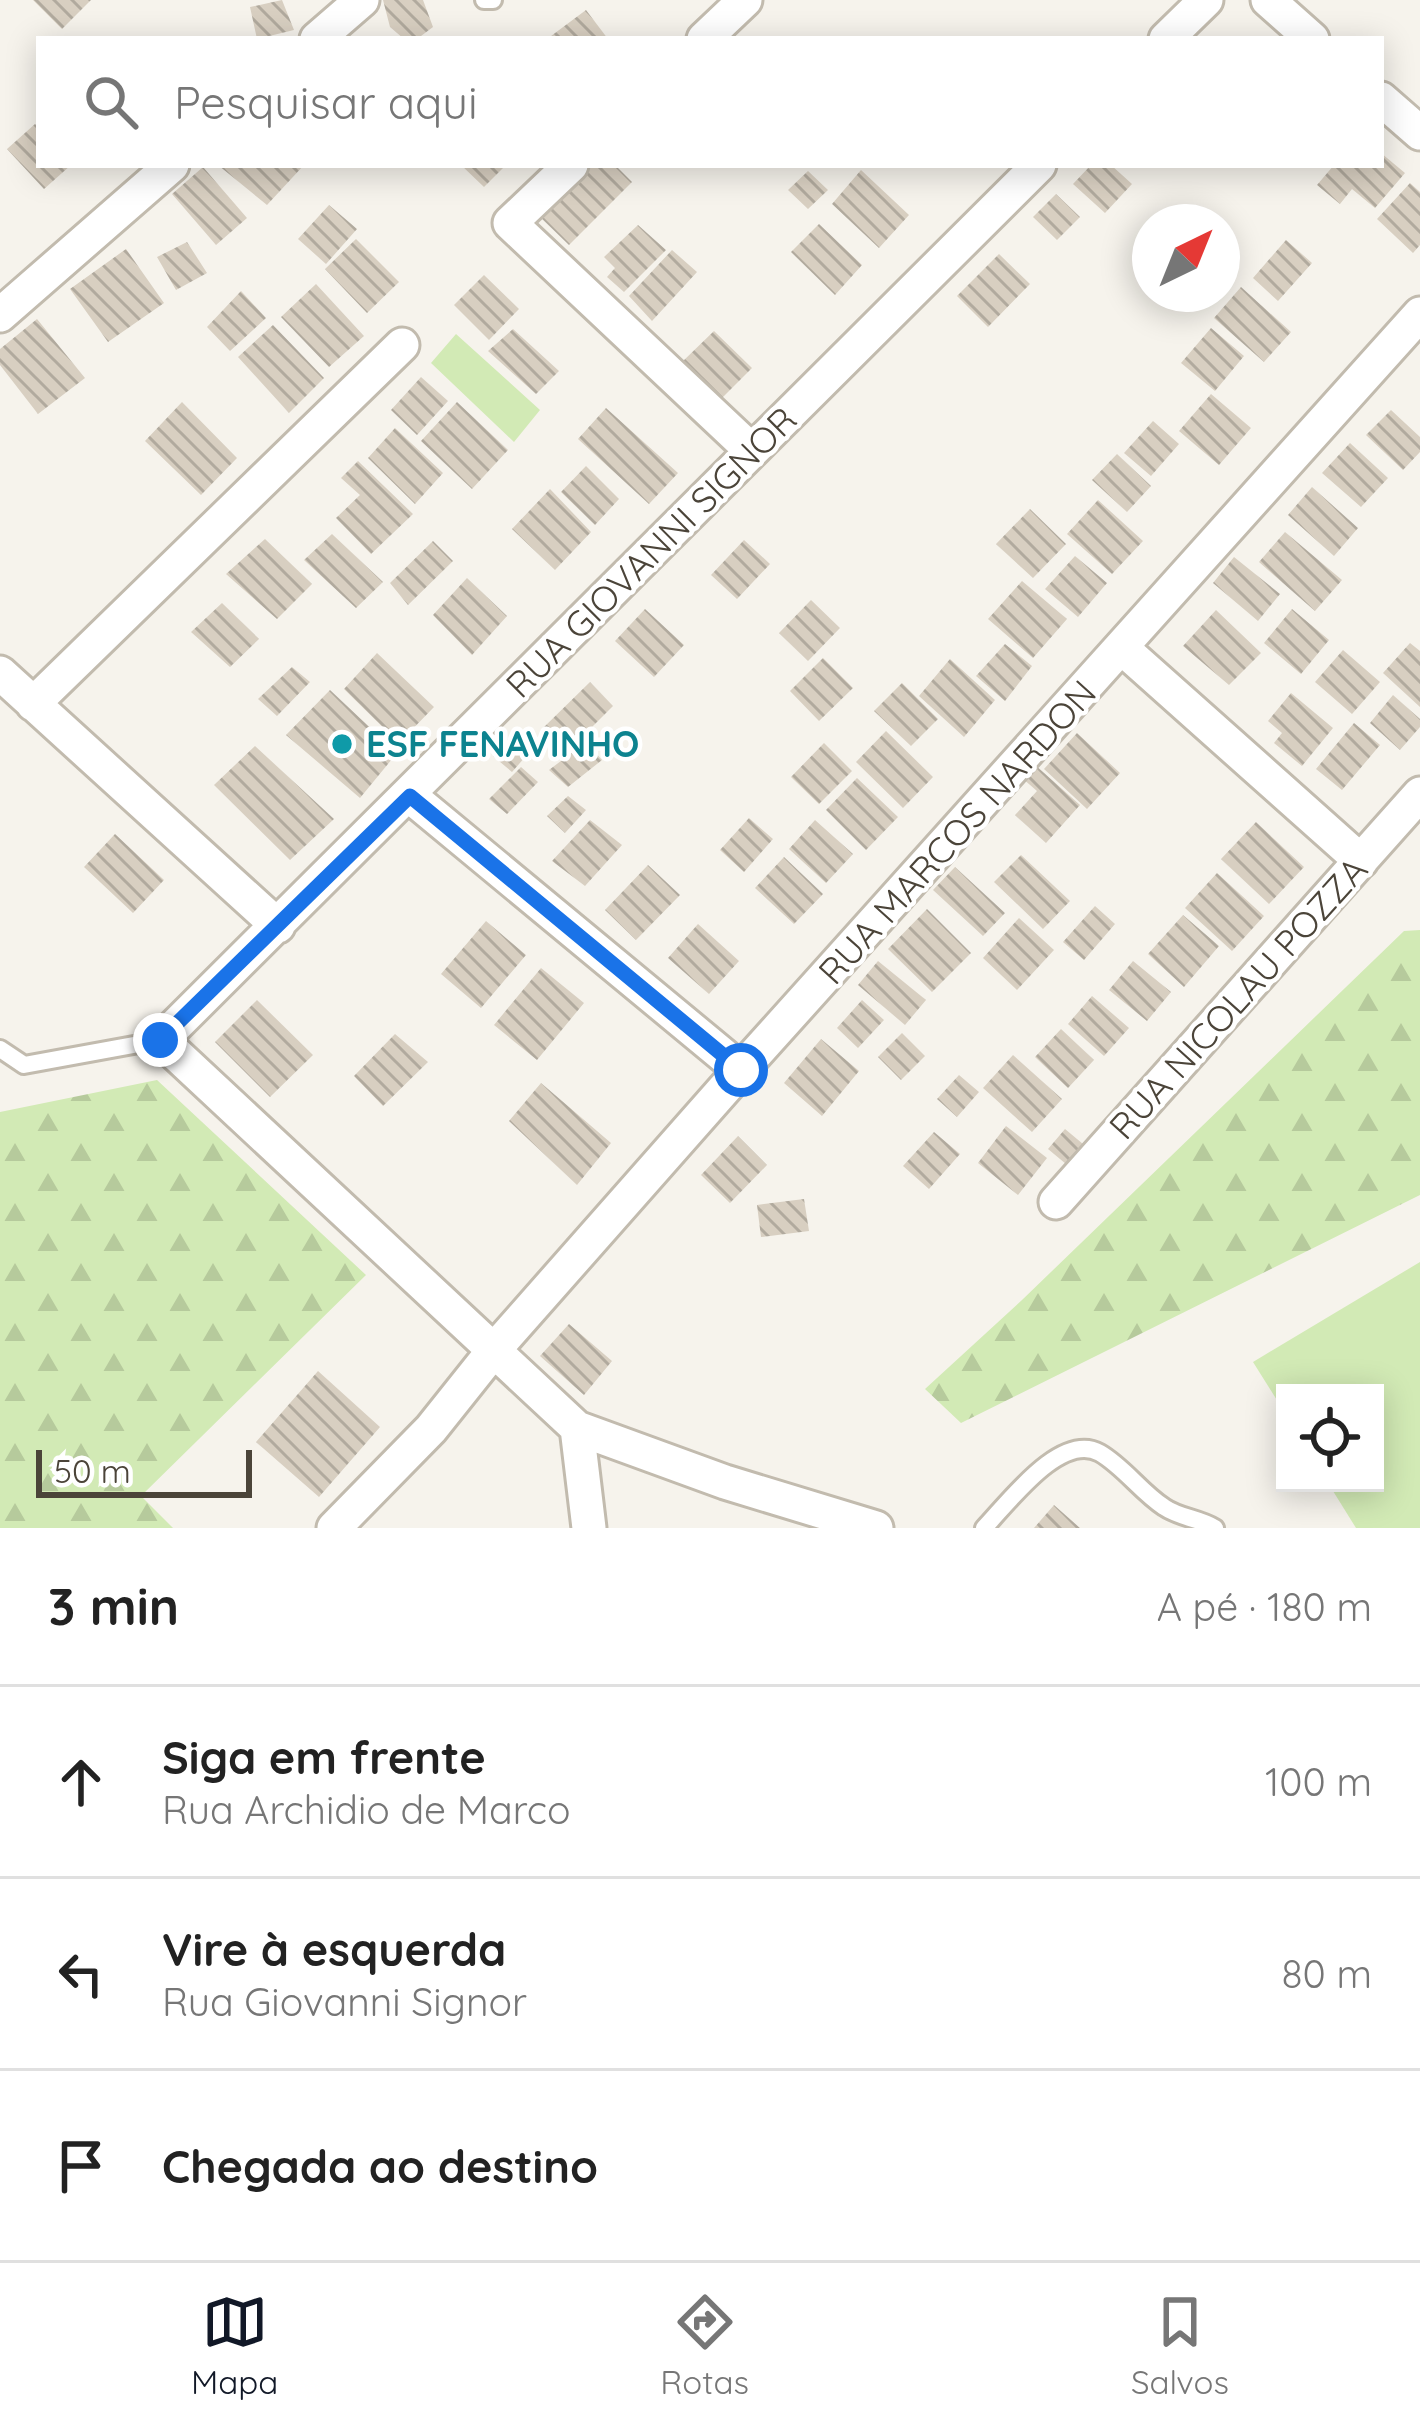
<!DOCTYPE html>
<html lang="pt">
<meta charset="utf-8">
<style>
:root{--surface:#fff;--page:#f2f2f2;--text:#222;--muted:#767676;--line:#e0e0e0;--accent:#111827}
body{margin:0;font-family:Quicksand,sans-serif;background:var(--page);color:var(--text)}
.controls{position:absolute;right:36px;bottom:36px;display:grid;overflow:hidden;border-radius:0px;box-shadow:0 6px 30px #0003}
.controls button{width:108px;height:108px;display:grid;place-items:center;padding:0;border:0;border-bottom:3px solid var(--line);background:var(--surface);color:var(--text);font:60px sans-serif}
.compass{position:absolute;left:1132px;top:204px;width:108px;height:108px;border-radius:50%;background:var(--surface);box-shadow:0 6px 30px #0003;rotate:43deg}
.scale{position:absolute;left:36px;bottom:30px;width:216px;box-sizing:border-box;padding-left:12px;border:6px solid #4b4439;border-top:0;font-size:33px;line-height:42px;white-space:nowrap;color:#4b4439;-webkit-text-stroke:9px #fff;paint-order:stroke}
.stop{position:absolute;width:36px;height:36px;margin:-27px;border:9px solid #1a73e8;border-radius:50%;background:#fff}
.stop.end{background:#1a73e8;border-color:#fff;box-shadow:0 3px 12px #0008}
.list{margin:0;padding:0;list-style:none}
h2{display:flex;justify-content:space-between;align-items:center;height:156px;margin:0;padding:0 48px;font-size:51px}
h2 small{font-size:39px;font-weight:400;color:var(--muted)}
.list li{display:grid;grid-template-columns:78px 1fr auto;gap:36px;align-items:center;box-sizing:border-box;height:192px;padding:0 48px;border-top:3px solid var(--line)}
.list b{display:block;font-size:45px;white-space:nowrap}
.list p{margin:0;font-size:39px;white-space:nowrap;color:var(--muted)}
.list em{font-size:39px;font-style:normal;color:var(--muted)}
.icon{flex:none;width:66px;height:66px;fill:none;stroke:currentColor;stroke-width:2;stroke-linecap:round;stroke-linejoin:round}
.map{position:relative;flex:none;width:1420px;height:1528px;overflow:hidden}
.search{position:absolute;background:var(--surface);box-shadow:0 6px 30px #0003;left:36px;right:36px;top:36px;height:132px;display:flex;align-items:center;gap:30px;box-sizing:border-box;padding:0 42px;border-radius:0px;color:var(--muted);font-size:45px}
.sheet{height:732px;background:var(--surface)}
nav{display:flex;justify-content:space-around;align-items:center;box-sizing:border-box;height:168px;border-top:3px solid var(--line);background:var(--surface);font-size:33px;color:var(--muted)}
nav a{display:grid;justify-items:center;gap:6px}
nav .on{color:var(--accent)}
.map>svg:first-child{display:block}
</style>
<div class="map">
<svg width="1420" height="1528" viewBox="0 0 1420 1528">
<defs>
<pattern id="forest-firs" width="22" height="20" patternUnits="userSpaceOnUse" patternTransform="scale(3)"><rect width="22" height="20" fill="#d2eab5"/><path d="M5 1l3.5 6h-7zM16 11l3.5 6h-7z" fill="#b6ca9c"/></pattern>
<pattern id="building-back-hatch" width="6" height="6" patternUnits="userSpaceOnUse" patternTransform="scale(3)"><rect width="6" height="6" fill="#d8cfc1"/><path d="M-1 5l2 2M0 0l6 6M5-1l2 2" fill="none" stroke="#b1aa9e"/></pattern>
</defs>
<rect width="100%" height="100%" fill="#f6f3ec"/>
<path fill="url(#forest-firs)" d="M 1420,930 L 1420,1195 L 961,1423 L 925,1389 L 1022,1300 L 1404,931 Z
M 157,1080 L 366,1275 L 141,1496 L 173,1528 L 0,1528 L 0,1112 Z"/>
<path fill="#d2eab5" d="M 456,334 L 540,410 L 514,442 L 431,363 Z
M 1420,1262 L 1420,1528 L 1356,1528 L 1328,1483 L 1375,1483 L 1375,1393 L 1285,1393 L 1285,1413 L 1253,1362 Z"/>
<path fill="url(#building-back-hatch)" d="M 33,0 L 91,0 L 62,29 Z
M 282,0 L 294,30 L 257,39 L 250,7 Z
M 383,0 L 423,0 L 433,27 L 417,39 L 404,39 L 390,27 Z
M 586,10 L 608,39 L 547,39 Z
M 35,124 L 39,128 L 39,165 L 71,165 L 44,189 L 7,149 Z
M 1381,153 L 1405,173 L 1375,208 L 1352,189 L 1340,204 L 1317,185 L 1334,165 L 1381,165 Z
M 218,165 L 304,165 L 267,205 Z
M 461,165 L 506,165 L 484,187 Z
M 587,165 L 615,165 L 632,182 L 569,245 L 537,214 Z
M 1091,165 L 1111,165 L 1132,184 L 1105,213 L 1073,184 Z
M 203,167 L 247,218 L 216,245 L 172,194 Z
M 861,170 L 909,215 L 879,248 L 832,204 Z
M 808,171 L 828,190 L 808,209 L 788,190 Z
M 1410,183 L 1420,192 L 1420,245 L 1413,253 L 1377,219 Z
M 1056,194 L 1080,217 L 1057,240 L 1033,217 Z
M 329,205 L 357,229 L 326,264 L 298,239 Z
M 819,224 L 862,265 L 835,295 L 791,252 Z
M 638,225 L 666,250 L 624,292 L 607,277 L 615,268 L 604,257 Z
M 356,239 L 399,282 L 367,313 L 325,269 Z
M 1286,240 L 1312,263 L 1278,301 L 1253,278 Z
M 187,242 L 207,273 L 176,290 L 157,257 Z
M 126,249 L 164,303 L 108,342 L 70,289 Z
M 672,250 L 697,272 L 652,321 L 629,296 Z
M 999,254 L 1030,284 L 988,327 L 957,296 Z
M 484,275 L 519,309 L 489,340 L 454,305 Z
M 316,284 L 364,336 L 329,367 L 281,317 Z
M 1241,287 L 1291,332 L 1264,362 L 1214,318 Z
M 241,291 L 266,318 L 230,351 L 207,327 Z
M 37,319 L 85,378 L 38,414 L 0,365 L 0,349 Z
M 273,325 L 324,378 L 289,413 L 238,357 Z
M 1211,328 L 1244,356 L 1215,391 L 1181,363 Z
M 513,329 L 559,371 L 536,394 L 488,351 Z
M 714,331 L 752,368 L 720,400 L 682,362 Z
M 421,377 L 448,401 L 417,435 L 391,410 Z
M 1211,394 L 1251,428 L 1219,465 L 1179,431 Z
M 182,402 L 237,458 L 201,495 L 145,441 Z
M 457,402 L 508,450 L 472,489 L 421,441 Z
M 606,408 L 678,473 L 649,504 L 578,439 Z
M 1391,410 L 1420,437 L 1420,452 L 1403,470 L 1366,435 Z
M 1153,421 L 1179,444 L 1151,476 L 1124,453 Z
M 395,428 L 443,473 L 415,504 L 368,458 Z
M 1350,443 L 1388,478 L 1361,507 L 1322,473 Z
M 1117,454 L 1151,486 L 1127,512 L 1092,480 Z
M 358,461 L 413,514 L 371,554 L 336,518 L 360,495 L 341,478 Z
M 586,466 L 619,499 L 595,525 L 561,492 Z
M 1312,487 L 1358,528 L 1334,556 L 1288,515 Z
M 550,489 L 591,532 L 555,570 L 512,529 Z
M 1098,500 L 1143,541 L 1112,574 L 1067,534 Z
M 1030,509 L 1066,544 L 1033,578 L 996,544 Z
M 1285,532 L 1342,580 L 1315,611 L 1259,562 Z
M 332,534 L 383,582 L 356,608 L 304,560 Z
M 265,539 L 312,584 L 277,619 L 226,574 Z
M 744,540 L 770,564 L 737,599 L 711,575 Z
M 433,541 L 453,561 L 408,605 L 390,583 Z
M 1075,556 L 1107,583 L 1078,617 L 1045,589 Z
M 1234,557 L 1280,594 L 1258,621 L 1213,583 Z
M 467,578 L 507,616 L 472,655 L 433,615 Z
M 1022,581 L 1067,619 L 1033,658 L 988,619 Z
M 811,600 L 840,628 L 808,661 L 779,633 Z
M 222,603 L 259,639 L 230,667 L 191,632 Z
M 645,609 L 684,645 L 654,677 L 615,641 Z
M 1292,609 L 1329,640 L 1301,674 L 1264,643 Z
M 1216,610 L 1261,653 L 1229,685 L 1183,646 Z
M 1410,643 L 1420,651 L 1420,707 L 1383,673 Z
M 1005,644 L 1032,666 L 1005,701 L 976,676 Z
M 1343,650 L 1380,682 L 1352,714 L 1315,682 Z
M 377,653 L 434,707 L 399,743 L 344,689 Z
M 823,658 L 853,688 L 819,721 L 790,691 Z
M 950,659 L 995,700 L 964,737 L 919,696 Z
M 292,667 L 310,682 L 277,716 L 258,699 Z
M 590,682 L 613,706 L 564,755 L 540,731 Z
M 902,683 L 938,719 L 911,746 L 874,711 Z
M 330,690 L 397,753 L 360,798 L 286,735 Z
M 1291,693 L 1333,728 L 1302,766 L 1274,743 L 1282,733 L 1268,721 Z
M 1393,695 L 1420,719 L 1420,727 L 1400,750 L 1370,723 Z
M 1354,723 L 1380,745 L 1342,790 L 1316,769 Z
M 886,731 L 933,777 L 903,808 L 856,762 Z
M 1077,733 L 1120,773 L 1087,809 L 1044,769 Z
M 508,739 L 526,756 L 512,772 L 493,756 Z
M 586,742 L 602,760 L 568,787 L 549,770 Z
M 824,743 L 852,771 L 819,804 L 791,777 Z
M 255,746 L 334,819 L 290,860 L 214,785 Z
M 1034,764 L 1080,805 L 1046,843 L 1015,815 L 1037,791 L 1022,778 Z
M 521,767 L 538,782 L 507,814 L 489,799 Z
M 857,778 L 898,817 L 866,850 L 826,810 Z
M 568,796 L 586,810 L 565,833 L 547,816 Z
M 749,818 L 773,839 L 744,872 L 720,850 Z
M 590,820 L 622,845 L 585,886 L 552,861 Z
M 815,820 L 853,854 L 826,883 L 789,849 Z
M 1256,822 L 1304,867 L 1269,904 L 1221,859 Z
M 115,834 L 164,880 L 133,913 L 84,867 Z
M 1021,855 L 1070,901 L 1043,929 L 994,882 Z
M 784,857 L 823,894 L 794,924 L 755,888 Z
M 648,865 L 680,895 L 636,940 L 605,910 Z
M 955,867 L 1005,913 L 983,936 L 933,890 Z
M 1217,873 L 1264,916 L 1232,951 L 1185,908 Z
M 1095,906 L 1115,924 L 1084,960 L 1063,942 Z
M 927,909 L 971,953 L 932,992 L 888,949 Z
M 1183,915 L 1219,946 L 1184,987 L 1148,954 Z
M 1019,918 L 1054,950 L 1017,990 L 983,958 Z
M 486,921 L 526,955 L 481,1008 L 441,974 Z
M 698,924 L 739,961 L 709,994 L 668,958 Z
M 878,961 L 926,1000 L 905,1025 L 858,985 Z
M 1133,961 L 1171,992 L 1147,1021 L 1109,990 Z
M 541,968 L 584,1003 L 537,1060 L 494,1025 Z
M 1092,996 L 1129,1028 L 1104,1056 L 1068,1024 Z
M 257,1000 L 313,1055 L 270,1097 L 215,1042 Z
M 862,1000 L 884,1020 L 858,1048 L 837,1028 Z
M 1061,1029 L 1094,1060 L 1068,1088 L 1035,1057 Z
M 902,1033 L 925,1056 L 901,1080 L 878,1057 Z
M 395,1034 L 428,1062 L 383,1106 L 354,1076 Z
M 821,1039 L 859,1071 L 822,1116 L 784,1083 Z
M 1013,1055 L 1062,1099 L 1032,1132 L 983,1088 Z
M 959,1075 L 979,1092 L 957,1117 L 937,1099 Z
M 541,1083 L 611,1143 L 577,1185 L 509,1121 Z
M 1006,1126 L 1047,1158 L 1018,1195 L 978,1163 Z
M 1065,1129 L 1089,1149 L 1072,1169 L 1048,1149 Z
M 934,1132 L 960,1154 L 929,1189 L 903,1166 Z
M 738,1136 L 767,1165 L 730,1203 L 701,1175 Z
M 804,1199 L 809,1231 L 761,1237 L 757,1205 Z
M 569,1324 L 612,1361 L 584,1395 L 540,1356 Z
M 318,1371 L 380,1427 L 319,1497 L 256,1442 Z
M 1054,1505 L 1080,1528 L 1034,1528 Z"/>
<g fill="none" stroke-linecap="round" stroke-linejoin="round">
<defs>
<path id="service" d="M 484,0 L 493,0
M 0,1049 L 24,1065 L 161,1040
M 984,1528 C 1009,1502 1061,1431 1100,1453 C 1124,1467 1141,1492 1164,1507 C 1180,1518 1199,1518 1215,1528"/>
<path id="minor" d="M 1268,0 L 1312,39
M 317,39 L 362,0
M 704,39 L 745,0
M 1166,39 L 1206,0
M 1381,99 L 1420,133
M 571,165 L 510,223 L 751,450
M 0,315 L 172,165
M 1122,648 L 1361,861
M 0,673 L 278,926
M 33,704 L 402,345
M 410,796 L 741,1070
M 1056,1202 L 1420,794
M 577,1428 L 589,1528
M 334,1528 L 431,1429 L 494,1350 L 741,1070 L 1420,314
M 876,1528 L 725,1482 L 577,1428 L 161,1040 L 1039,165"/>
</defs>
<use href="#service" stroke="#c2bbae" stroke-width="22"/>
<use href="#minor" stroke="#c2bbae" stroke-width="39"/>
<use href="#service" stroke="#fff" stroke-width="16"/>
<use href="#minor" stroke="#fff" stroke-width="33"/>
</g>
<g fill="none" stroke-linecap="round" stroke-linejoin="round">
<path stroke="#1a73e8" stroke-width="15" d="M 160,1040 L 410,796 L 741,1070"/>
</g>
<circle fill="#0f9aa8" stroke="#fff" stroke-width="4.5" cx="342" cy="744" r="12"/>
<g text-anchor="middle" stroke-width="9" stroke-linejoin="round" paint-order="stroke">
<g font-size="36" fill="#4b4439" stroke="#fff">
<text transform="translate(651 552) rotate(-45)" y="13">RUA GIOVANNI SIGNOR</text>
<text transform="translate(957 832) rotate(-48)" y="13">RUA MARCOS NARDON</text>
<text transform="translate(1238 998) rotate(-48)" y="13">RUA NICOLAU POZZA</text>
</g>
<g font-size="36" font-weight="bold" fill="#0d838f" stroke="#fff" text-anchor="start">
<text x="366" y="757">ESF FENAVINHO</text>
</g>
</g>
</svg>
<div class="controls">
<button><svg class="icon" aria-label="locate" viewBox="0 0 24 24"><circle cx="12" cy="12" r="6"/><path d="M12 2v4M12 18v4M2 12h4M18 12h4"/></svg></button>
</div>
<svg class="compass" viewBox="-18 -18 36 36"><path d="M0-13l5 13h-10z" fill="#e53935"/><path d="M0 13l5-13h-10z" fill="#767676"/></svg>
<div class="scale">50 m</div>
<div class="stop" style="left:741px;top:1070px"></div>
<div class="stop end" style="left:160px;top:1040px"></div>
<div class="search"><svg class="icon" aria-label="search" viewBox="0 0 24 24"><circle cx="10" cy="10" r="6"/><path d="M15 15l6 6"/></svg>Pesquisar aqui</div>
</div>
<section class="sheet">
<h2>3 min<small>A pé · 180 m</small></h2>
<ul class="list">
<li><svg class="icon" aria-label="ahead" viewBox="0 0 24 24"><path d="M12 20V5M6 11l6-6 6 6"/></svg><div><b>Siga em frente</b><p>Rua Archidio de Marco</p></div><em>100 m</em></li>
<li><svg class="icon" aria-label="left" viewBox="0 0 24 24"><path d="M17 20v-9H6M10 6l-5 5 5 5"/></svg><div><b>Vire à esquerda</b><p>Rua Giovanni Signor</p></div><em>80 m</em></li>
<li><svg class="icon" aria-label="arrive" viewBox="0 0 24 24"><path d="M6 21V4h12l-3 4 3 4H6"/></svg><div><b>Chegada ao destino</b></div></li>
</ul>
</section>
<nav>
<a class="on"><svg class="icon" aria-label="map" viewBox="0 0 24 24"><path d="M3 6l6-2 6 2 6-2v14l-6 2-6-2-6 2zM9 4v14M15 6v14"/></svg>Mapa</a>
<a><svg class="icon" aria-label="directions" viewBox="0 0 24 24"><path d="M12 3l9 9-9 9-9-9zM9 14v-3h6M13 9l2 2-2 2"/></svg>Rotas</a>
<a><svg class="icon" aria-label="saved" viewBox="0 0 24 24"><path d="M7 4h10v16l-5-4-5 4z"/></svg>Salvos</a>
</nav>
